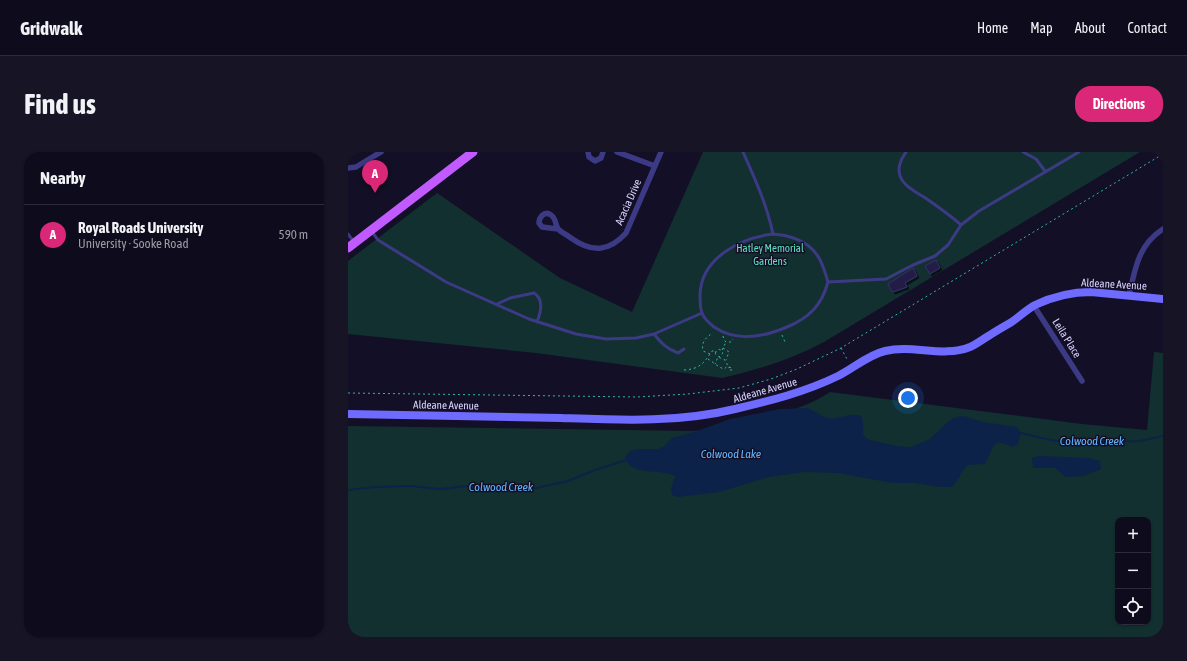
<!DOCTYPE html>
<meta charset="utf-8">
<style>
:root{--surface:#0e0b1c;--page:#171425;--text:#f1f3f6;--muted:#9b9ba3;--line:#2e2b3b;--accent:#db2777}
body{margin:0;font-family:"Asap Condensed",sans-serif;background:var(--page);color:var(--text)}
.controls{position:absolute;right:12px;bottom:12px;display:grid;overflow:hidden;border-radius:8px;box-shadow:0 1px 3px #0004}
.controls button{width:36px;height:36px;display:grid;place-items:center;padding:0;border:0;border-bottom:1px solid var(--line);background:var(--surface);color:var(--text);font:20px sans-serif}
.you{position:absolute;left:560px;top:246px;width:14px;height:14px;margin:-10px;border:3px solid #fff;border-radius:50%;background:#1a73e8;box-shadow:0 0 0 6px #1a73e833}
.badge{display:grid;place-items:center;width:26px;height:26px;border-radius:50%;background:var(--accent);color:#fff;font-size:13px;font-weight:700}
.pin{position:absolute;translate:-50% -33px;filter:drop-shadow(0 1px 2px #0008)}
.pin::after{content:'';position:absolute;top:21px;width:14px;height:12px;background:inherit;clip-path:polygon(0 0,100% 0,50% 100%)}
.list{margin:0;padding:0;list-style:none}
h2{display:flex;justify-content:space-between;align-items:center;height:52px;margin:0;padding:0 16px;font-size:17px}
h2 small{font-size:13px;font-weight:400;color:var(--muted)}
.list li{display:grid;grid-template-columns:26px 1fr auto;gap:12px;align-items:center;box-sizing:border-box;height:60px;padding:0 16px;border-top:1px solid var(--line)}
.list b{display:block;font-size:15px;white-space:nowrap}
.list p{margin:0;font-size:13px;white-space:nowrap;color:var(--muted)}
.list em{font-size:13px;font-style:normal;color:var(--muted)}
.icon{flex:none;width:22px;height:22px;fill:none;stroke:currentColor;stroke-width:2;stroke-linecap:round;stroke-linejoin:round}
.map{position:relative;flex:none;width:815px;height:485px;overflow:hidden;border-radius:16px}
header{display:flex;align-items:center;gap:24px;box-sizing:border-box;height:56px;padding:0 20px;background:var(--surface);border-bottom:1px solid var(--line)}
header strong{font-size:19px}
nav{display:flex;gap:22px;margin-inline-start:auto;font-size:14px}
.intro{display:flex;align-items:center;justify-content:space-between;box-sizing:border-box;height:96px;padding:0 24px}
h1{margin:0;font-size:28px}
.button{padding:10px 18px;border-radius:16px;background:var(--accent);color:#fff;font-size:14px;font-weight:700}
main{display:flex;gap:24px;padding:0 24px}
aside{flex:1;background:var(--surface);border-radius:16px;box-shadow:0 1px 3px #0004}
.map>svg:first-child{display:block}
</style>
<header>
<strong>Gridwalk</strong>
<nav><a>Home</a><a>Map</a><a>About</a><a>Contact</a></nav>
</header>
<div class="intro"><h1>Find us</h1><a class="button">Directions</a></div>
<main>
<aside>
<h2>Nearby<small></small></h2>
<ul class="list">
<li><span class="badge">A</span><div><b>Royal Roads University</b><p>University · Sooke Road</p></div><em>590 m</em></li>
</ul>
</aside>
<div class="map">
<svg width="815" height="485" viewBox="0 0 815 485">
<defs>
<filter id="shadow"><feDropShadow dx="2" dy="2" stdDeviation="0" flood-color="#0009"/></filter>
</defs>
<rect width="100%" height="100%" fill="#130f26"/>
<path fill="#12302f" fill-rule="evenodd" d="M 355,0 L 792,0 L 476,190 C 444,207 410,218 374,226 L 188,201 L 0,182 L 0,109 L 89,41 L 212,126 L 284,160 Z
M 806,200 L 815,201 L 815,485 L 0,485 L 0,274 L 345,279 C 364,277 382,273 400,269 C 428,263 458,256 482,240 L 734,272 L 799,278 ZM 770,368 L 800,368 L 800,470 L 770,470 Z"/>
<path fill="#0c2248" d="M 460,256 C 467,259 474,265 481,266 C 492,268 501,260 513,264 L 515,270 L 515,282 L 519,287 L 526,289 L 549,294 L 563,295 L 582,287 L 602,268 L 608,265 L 616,264 L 635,270 L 669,275 L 673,281 L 670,292 L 665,295 L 651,290 L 646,293 L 637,312 L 619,313 C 613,320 610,329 604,335 L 592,335 L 565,331 L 545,331 L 490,321 L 456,320 L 421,325 L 371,340 L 330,345 L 324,343 L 323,337 L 327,324 C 313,316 282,325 277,305 L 282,299 L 290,297 L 310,297 L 315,295 L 324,286 L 349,279 L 382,267 L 432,257 Z
M 691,304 L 741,306 L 752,309 L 753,317 L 736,324 L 718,325 L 707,316 L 685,316 L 684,306 Z"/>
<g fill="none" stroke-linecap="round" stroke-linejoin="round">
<path stroke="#0c2248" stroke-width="2" d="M 673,281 L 702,288 L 729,291 L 792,289 L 815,284
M 0,338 L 28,335 L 63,334 L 91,337 L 120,334 L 140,333 L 188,336 L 220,329 L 247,318 L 278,308"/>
</g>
<path fill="#241b47" stroke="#3b2d73" filter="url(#shadow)" d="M 588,108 L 592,116 L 582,122 L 577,114 Z
M 565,116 L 569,124 L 557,131 L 559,135 L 548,139 L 545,140 L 543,138 L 540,132 Z"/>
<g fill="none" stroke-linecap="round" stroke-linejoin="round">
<path stroke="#2fb8b0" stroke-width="1" stroke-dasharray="2 3" stroke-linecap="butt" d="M 434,183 L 437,190
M 375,184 L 376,188 L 378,190 L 383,190 L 385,187
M 375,196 L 381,200 L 378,208
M 493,196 L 500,209
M367.5 201a3.5 3.5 0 1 1 7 0a3.5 3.5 0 1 1-7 0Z
M 374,198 L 378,190
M 362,202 L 355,199 C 353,190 358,185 365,181
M 360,207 C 365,210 370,215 376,217 L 380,214 L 377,208 L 370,205 L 367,212
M 381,215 L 384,216 L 384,218 L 381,218 Z
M 336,218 C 352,217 356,211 364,199 L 368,199
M 0,241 L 289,245 L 340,242 L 391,236 L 423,227 L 449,217 L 493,196 L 815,2"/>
<path stroke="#3d3a85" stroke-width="3" d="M 395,0 C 407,27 419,53 425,82
M 558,0 C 552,8 548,19 554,28 C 559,36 569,41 576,45 C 589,54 602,63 613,73
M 675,0 L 688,7 L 697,19
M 24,80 L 30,88 L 98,130 L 181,167 L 228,182 L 258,187 L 288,186 L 306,182 L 354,161
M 0,82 L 6,90
M 425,82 C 441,83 460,89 469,103 C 475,111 477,121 480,130 C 474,153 461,166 439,175 C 416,185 388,190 366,175 C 361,171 356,167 354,161 C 352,156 352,149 352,143 C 353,106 392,86 425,82 Z
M 480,130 L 538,127 L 565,113 L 587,104 L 600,93 L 613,73 L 631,59 L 731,0
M 149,152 L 162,146 L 186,141 C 196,147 193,160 189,170
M 306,182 C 313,191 319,197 330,201 L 336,197"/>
<path stroke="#3d3a85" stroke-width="5.5" d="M 240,0 L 241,5 L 247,9 L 253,6 L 255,0
M 269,0 L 307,14
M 0,16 L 8,15 L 33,0
M 210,77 L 194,75 L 191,71 C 191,66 196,58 203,63 C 208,66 207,72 210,77 C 213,80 219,83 223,86 C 244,101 261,100 278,81 L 313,0
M 781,144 C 787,117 790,93 815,77
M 686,154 L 734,229"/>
<path stroke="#6f6bff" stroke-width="8" d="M 0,262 C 71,263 142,264 213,266 C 271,268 330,271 387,257 C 422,249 457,240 490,224 C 506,216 520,203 537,199 C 565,192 594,206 622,195 C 629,192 635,187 642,183 C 648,179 655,175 662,171 C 670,166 678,158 687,153 C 704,145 724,140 743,140 L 815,147"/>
<path stroke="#c25bff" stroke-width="9" d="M 0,96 L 125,0"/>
</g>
<g text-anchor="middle" stroke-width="3" stroke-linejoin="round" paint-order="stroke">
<g font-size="11" fill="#d9d4ff" stroke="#130f26">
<text transform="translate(280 50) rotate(-66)" y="4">Acacia Drive</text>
<text transform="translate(766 132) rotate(3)" y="4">Aldeane Avenue</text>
<text transform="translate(719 186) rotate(58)" y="4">Leila Place</text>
<text transform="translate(417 238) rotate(-16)" y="4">Aldeane Avenue</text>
<text transform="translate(98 253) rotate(1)" y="4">Aldeane Avenue</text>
</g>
<g font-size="11" fill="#5fe0c0" stroke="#130f26">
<text x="422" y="100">Hatley Memorial<tspan x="422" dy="13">Gardens</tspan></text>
</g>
<g font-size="12" font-style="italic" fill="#62b6ff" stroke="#130f26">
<text x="744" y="293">Colwood Creek</text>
<text x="383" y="306">Colwood Lake</text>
<text x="153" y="339">Colwood Creek</text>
</g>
</g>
</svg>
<div class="controls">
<button>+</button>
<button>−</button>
<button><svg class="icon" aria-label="locate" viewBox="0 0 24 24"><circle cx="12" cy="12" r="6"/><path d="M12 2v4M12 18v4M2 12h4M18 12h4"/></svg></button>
</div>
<div class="you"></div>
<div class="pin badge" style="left:27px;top:41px">A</div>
</div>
</main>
